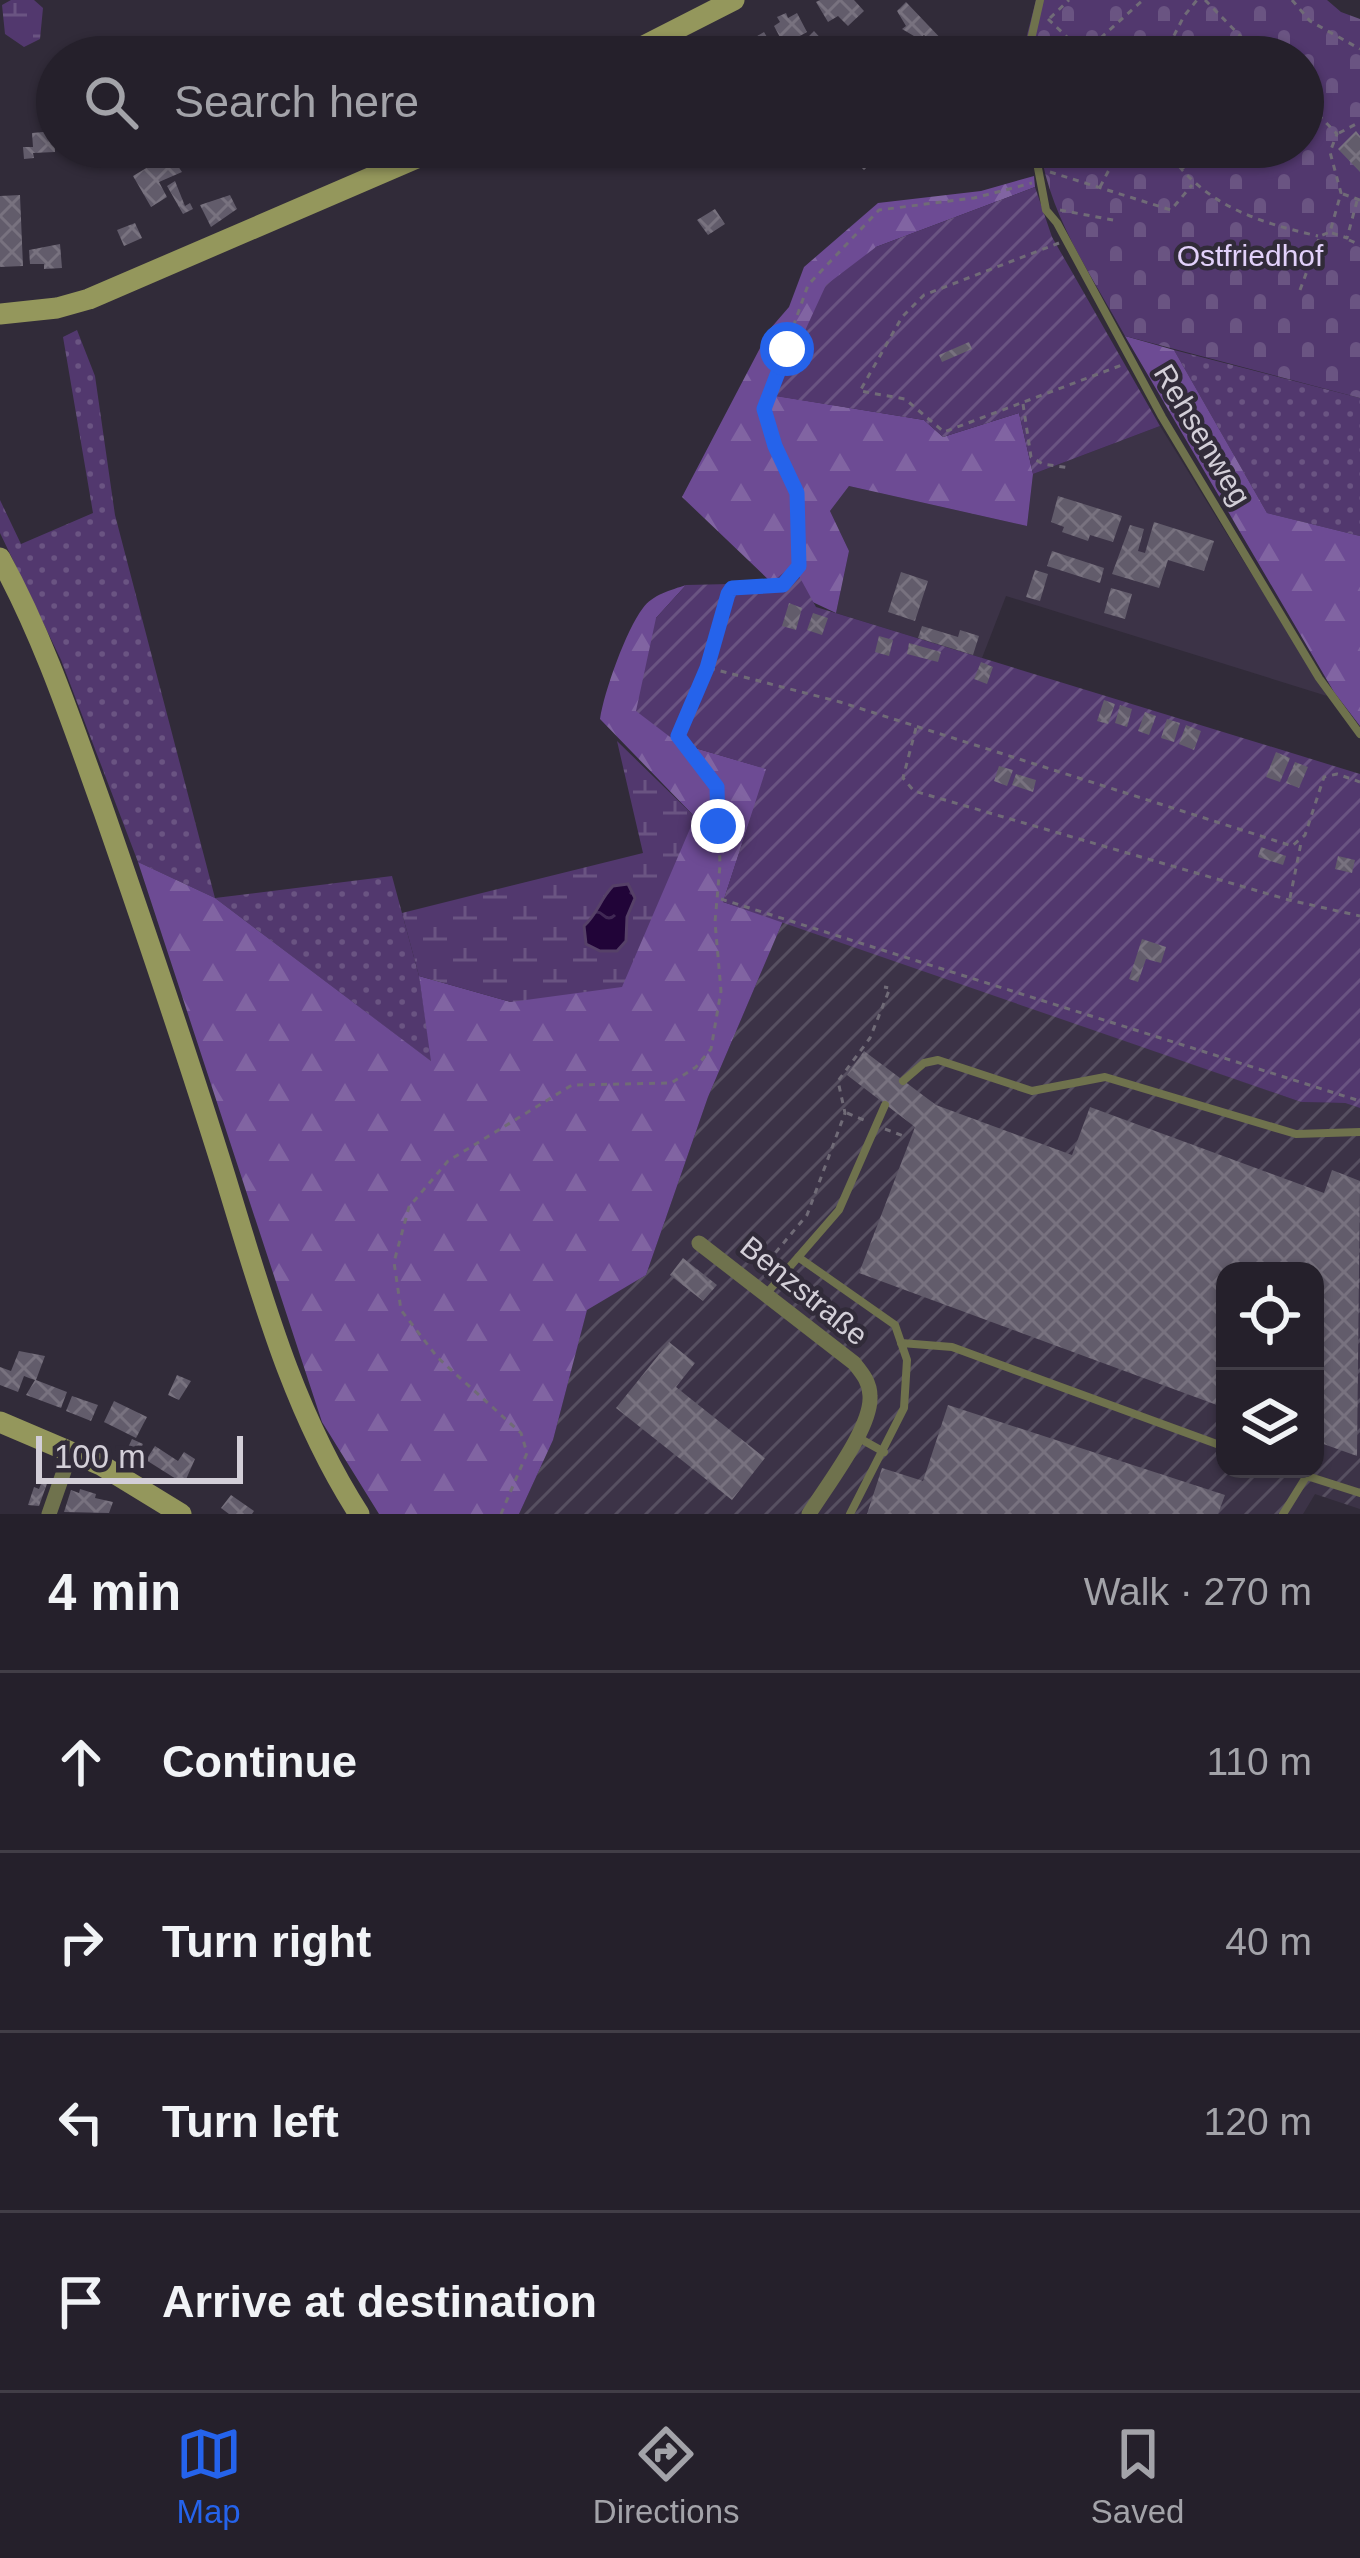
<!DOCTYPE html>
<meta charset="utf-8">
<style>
:root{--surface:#25202b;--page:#312d37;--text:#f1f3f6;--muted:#a3a3a9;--line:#423e47;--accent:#2563eb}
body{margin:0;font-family:Helvetica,sans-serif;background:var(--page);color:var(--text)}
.controls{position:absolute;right:36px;bottom:36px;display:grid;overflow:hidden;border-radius:24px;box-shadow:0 3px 9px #0004}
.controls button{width:108px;height:108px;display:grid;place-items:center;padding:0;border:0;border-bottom:3px solid var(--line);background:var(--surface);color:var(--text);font:60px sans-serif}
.scale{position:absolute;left:36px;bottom:30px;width:207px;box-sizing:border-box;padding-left:12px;border:6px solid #d3cfd8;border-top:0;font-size:33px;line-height:42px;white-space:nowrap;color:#d3cfd8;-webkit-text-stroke:9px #312b39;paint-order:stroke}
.stop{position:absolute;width:36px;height:36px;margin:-27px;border:9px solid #2563eb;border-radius:50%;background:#fff}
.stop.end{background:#2563eb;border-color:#fff;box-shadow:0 3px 12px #0008}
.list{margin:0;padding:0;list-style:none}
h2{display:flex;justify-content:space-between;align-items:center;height:156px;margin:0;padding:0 48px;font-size:51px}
h2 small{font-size:39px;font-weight:400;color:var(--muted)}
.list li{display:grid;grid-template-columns:78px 1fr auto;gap:36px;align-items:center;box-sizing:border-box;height:180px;padding:0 48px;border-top:3px solid var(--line)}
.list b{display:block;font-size:45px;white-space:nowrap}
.list em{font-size:39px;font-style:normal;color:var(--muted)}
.icon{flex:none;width:66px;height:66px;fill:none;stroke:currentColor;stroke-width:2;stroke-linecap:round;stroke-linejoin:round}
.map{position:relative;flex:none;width:1360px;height:1514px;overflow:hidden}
.search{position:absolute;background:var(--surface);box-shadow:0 3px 9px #0004;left:36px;right:36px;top:36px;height:132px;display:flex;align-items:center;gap:30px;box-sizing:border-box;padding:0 42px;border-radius:66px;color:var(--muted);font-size:45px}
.sheet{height:876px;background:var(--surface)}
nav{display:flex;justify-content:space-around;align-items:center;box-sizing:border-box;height:168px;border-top:3px solid var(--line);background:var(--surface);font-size:33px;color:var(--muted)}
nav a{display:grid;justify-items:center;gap:6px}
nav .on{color:var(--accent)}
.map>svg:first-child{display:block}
</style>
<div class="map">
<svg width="1360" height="1514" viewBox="0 0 1360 1514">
<defs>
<pattern id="industrial-furrows" width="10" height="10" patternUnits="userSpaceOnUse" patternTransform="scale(3)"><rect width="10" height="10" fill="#3c3347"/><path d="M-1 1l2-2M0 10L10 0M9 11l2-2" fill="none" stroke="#575061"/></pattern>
<pattern id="grass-dots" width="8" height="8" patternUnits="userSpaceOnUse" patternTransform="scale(3)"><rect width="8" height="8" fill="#52386e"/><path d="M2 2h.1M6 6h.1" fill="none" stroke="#6a5482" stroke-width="1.8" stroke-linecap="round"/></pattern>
<pattern id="forest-firs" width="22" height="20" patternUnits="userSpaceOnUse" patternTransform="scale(3)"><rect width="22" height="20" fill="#6d4b94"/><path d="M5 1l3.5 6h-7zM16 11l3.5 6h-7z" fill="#8164a2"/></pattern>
<pattern id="wetland-marsh" width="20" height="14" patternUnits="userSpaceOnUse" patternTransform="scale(3)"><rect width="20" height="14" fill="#52386e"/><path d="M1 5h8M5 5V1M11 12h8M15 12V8" fill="none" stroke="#6a5482"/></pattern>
<pattern id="cemetery-stones" width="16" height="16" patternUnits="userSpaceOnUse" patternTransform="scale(3)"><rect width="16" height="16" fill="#52386e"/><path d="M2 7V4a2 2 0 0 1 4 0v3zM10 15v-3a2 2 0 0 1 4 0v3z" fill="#6a5482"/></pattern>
<pattern id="garden-furrows" width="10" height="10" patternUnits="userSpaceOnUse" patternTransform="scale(3)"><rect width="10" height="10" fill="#52386e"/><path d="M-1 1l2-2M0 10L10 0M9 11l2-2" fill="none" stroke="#6a5482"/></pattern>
<pattern id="water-ripples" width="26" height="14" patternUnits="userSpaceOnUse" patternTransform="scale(3)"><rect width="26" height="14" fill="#210438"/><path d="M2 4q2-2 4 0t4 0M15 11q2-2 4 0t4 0" fill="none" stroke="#402854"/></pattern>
<pattern id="building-cross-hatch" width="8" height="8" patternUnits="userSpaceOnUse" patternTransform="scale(3)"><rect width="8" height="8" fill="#625c6b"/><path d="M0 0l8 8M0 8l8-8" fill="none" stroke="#78727f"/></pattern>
</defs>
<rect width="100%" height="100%" fill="#312b39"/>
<path fill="#3c3347" d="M 1160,426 L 1327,696 L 1006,596 L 982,658 L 836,613 L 849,551 L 830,511 L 849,486 L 1027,526 L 1033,474 Z"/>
<path fill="url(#industrial-furrows)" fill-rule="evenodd" d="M 783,921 L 1301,1102 L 1345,1103 L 1360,1108 L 1360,1509 L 1315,1494 L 1303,1514 L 519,1514 L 553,1440 L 587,1309 L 646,1275 L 708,1097 ZM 1225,1271 L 1315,1271 L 1315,1469 L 1225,1469 Z"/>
<path fill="url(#grass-dots)" d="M 77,330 L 95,376 L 115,515 L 215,898 L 392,876 L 419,976 L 432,1062 L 215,898 L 138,862 L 61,660 L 0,533 L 0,500 L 21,544 L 93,513 L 63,337 Z
M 1174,350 L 1360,398 L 1360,536 L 1267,513 Z"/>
<path fill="url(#forest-firs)" d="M 1034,176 L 1035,187 L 876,247 L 777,396 L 924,420 L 943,437 L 1019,413 L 1033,474 L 1027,526 L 849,486 L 830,511 L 849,551 L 836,613 L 772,583 L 682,497 L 770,329 L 789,307 L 804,267 L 878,203 L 981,191 Z
M 1125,336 L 1174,350 L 1267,513 L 1360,536 L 1360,726 L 1334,692 Z
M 686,585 L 656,618 L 678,743 L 767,769 L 723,902 L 783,921 L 708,1097 L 646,1275 L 587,1310 L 553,1440 L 519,1514 L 379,1514 L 322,1422 L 138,862 L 215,898 L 431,1061 L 419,976 L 511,1002 L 695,817 L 600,719 C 604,692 626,630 643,608 C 652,595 671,590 686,585 Z"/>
<path fill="url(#wetland-marsh)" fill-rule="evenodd" d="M 11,0 L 34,0 L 43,8 L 40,39 L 24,47 L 5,34 L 2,5 Z
M 617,741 L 695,817 L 622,987 L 511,1002 L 419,976 L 402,913 L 643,853 ZM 635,898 L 627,917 L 626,941 L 584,926 L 597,914 Z"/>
<path fill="url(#cemetery-stones)" d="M 1036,0 L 1327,0 L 1341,12 L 1360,19 L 1360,398 L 1125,336 C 1092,276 1049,216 1040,147 L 1303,147 L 1303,57 L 1028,57 L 1026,39 Z"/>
<path fill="url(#garden-furrows)" d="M 1035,187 L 1052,237 L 1160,426 L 1033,474 L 1019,413 L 943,437 L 924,420 L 775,396 L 826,285 L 876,247 Z
M 793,565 L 816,607 L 1360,774 L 1360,1108 L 1345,1103 L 1301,1102 L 723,902 L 766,769 L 678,743 L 636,711 L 656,618 L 686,585 L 771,583 Z"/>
<path fill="url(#water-ripples)" stroke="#564168" stroke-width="3" d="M 628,884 L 635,898 L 627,917 L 626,941 L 617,951 L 600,951 L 586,944 L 584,926 C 598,913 600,899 613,886 Z"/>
<path fill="url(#building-cross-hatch)" d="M 820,0 L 854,0 L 864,11 L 848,26 L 838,16 L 828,22 L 816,2 Z
M 906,2 L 947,45 L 940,52 L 924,35 L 919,39 L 902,29 L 906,26 L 897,11 Z
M 786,13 L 788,18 L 797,13 L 807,32 L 791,41 L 806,57 L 789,57 L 780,48 L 784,45 L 774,26 L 780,22 L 777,17 Z
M 814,31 L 827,45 L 832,40 L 843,52 L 837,57 L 820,57 L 805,40 Z
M 764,32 L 779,57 L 751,57 L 744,44 Z
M 54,131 L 55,152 L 33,153 L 34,158 L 24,159 L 23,147 L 33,147 L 32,133 Z
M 1356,131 L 1360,136 L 1360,172 L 1338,149 Z
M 165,147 L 182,172 L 159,182 L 167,197 L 151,207 L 133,176 L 158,161 L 154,154 Z
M 869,147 L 879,156 L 864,170 L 854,160 Z
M 175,181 L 185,206 L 190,203 L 193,209 L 183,214 L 167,186 Z
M 20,195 L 23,266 L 0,267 L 0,196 Z
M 230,195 L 237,209 L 211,227 L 200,205 Z
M 715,209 L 725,224 L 708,235 L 697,220 Z
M 135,223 L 142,238 L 124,246 L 117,230 Z
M 60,244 L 62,268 L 44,269 L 44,264 L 30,264 L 29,250 Z
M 969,342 L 972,349 L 942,362 L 939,355 Z
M 1058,496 L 1122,516 L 1113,542 L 1090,535 L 1088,541 L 1062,532 L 1064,527 L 1051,522 Z
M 1154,522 L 1214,541 L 1204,571 L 1168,560 L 1159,588 L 1112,574 L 1130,525 L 1144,529 L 1138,551 L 1145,553 Z
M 1052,551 L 1104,568 L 1100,583 L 1047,566 Z
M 1035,570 L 1048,574 L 1040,601 L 1026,597 Z
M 901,572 L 928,581 L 915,621 L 888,612 Z
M 1111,588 L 1132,594 L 1125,619 L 1104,613 Z
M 789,603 L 802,608 L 796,630 L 782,626 Z
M 813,613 L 828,618 L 822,635 L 807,630 Z
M 922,626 L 958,637 L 960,630 L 979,636 L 973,655 L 918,638 Z
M 879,636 L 893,640 L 889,656 L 875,652 Z
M 909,643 L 941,652 L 938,662 L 907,654 Z
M 981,662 L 993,667 L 987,684 L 974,679 Z
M 1104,700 L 1115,704 L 1108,724 L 1097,721 Z
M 1120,705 L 1132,709 L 1127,727 L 1115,723 Z
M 1145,712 L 1156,716 L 1149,735 L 1138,731 Z
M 1167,719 L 1180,723 L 1174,742 L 1161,738 Z
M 1186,725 L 1201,731 L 1194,750 L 1179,744 Z
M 1276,752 L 1290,758 L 1280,782 L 1266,777 Z
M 1295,762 L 1308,767 L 1299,788 L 1286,783 Z
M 999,766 L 1013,770 L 1007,786 L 994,781 Z
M 1016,774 L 1036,780 L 1033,792 L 1012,785 Z
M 1261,847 L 1286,856 L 1283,865 L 1258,857 Z
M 1338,856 L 1355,860 L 1352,873 L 1335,869 Z
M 1142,939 L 1166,947 L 1161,963 L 1146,959 L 1138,982 L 1129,979 Z
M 864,1051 L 936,1105 L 1072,1155 L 1090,1107 L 1324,1193 L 1332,1170 L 1360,1181 L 1357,1456 L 1315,1441 L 1315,1271 L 1225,1271 L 1225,1408 L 859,1273 L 915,1127 L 847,1075 Z
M 683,1258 L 717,1285 L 703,1301 L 670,1275 Z
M 669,1342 L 695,1363 L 676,1387 L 765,1458 L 732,1500 L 616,1408 Z
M 19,1351 L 45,1356 L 36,1380 L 67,1392 L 61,1408 L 26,1395 L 35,1380 L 29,1378 L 24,1376 L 18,1392 L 0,1385 L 0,1367 L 11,1371 Z
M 177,1375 L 191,1381 L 179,1400 L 168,1395 Z
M 72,1396 L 98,1405 L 91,1421 L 66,1411 Z
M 114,1401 L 147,1417 L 136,1438 L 104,1422 Z
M 948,1405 L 1225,1495 L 1218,1514 L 867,1514 L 882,1468 L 923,1481 Z
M 132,1439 L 143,1444 L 135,1461 L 124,1456 Z
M 155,1446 L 178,1461 L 184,1452 L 195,1459 L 184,1484 L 146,1460 Z
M 43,1479 L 48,1481 L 39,1506 L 28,1505 L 34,1487 L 39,1489 Z
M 80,1489 L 96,1494 L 95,1498 L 113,1502 L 109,1513 L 64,1512 L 71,1490 L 79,1493 Z
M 231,1495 L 254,1511 L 252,1514 L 229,1514 L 221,1508 Z"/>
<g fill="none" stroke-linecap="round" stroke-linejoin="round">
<path stroke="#706b77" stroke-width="3" stroke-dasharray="6 6" stroke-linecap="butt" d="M 1205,0 L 1261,57
M 1292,0 L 1310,21 L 1360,49
M 1050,18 L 1069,0
M 1048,19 L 1084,53 L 1143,0
M 1103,39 L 1114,52
M 1163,57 L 1184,16 L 1197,0
M 1339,133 L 1360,122
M 1165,147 C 1201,204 1256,222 1318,236
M 1182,169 L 1204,147
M 1050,172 L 1171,210 L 1192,185
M 1100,187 L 1121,147
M 1343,194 L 1360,200
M 1060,210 L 1118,221
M 1332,233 L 1347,238 L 1357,201
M 1349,240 L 1360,245
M 1059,243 L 924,295 L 902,317 L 860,391 L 905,399 L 944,432 L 1122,365
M 1300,290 L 1320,236 L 1330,232 L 1341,193 L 1330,152 L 1337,134 L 1303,99
M 1023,404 L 1031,457 L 1043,464 L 1070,468
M 709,668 L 840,702 L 1292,846 L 1305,835 L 1324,777 L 1337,774 L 1360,782
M 916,728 L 903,778 L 914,791 L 1289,900 L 1360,916
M 1290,898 L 1301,843
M 721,899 L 1360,1101
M 847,1113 L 866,1121
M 885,1129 L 906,1137
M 760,1271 L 807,1215 L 845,1113 L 838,1081 L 870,1038 L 890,988 L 884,987
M 501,1514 L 527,1453 L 521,1433 L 438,1358 L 401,1310 L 394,1262 L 409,1207 L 448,1161 L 572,1085 L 671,1083 L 696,1067 L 711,1049 L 721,991 L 715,922 L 720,865 L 717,787 L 678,736 L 707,668 L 728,594 L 732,588 L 783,585 L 799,566 L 797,493 L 775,446 L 764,409 L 808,285 L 879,210 L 974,198 L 1032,183"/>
<path stroke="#6f724d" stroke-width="8" d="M 1027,57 L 1040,0
M 1034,147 L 1046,210 L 1057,223 L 1162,417 L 1319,678 L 1360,734
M 903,1081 L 924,1063 L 938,1060 L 1032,1091 L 1105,1077 L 1296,1134 L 1360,1132
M 798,1257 L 895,1325 L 907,1360 L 904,1408 L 850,1514
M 767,1293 L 839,1210 L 885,1105
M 901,1343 L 952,1347 L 1225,1447
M 859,1438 L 884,1452
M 1285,1469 L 1360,1493
M 1283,1514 L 1306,1477"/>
<path stroke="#6f724d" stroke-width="15" d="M 699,1243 L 854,1363 C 862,1373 870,1382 870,1396 C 872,1428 826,1486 809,1514
M 49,1514 L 71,1451"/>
<path stroke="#94975c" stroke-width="21" d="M 622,57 L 734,0
M 0,314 L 57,308 L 89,299 L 442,147
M 0,558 C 44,638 73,726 104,812 C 146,933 187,1054 225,1176 C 261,1293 292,1410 359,1514
M 0,1422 L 101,1465 L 181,1514"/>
</g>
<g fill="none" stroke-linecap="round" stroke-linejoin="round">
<path stroke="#2563eb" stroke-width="15" d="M 718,826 L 717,787 L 678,736 L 707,668 L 728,594 L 732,588 L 783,585 L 799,566 L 797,493 L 775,446 L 764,409 L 787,349"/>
</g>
<g text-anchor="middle" stroke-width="9" stroke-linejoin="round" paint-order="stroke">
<g font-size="30" fill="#e2d1fa" stroke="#312b39">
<text x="1250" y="266">Ostfriedhof</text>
</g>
<g font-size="30" fill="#d3cfd8" stroke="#312b39">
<text transform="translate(1202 435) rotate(59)" y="10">Rehsenweg</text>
<text transform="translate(804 1291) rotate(39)" y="10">Benzstraße</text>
</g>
</g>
</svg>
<div class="controls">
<button><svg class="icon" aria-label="locate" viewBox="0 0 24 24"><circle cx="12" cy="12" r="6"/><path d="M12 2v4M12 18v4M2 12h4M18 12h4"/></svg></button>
<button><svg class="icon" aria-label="layers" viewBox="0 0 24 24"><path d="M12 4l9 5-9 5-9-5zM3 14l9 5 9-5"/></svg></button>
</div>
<div class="scale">100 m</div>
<div class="stop" style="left:787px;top:349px"></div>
<div class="stop end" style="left:718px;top:826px"></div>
<div class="search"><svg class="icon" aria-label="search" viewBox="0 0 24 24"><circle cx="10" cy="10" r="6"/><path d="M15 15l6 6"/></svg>Search here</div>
</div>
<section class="sheet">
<h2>4 min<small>Walk · 270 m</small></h2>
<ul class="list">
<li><svg class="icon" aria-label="ahead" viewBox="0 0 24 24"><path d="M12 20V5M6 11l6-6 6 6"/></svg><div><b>Continue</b></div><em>110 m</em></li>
<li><svg class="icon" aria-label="right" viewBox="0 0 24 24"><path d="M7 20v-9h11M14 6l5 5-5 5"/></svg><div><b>Turn right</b></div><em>40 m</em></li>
<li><svg class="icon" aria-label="left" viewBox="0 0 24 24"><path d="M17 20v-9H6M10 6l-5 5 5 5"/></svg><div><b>Turn left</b></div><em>120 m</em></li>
<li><svg class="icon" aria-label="arrive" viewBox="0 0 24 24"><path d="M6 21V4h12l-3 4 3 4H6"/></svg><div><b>Arrive at destination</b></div></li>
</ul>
</section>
<nav>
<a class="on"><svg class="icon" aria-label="map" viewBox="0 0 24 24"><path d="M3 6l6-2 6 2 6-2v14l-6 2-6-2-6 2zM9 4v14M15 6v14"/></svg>Map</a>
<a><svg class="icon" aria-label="directions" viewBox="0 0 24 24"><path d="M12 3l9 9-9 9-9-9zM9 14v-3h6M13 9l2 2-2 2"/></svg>Directions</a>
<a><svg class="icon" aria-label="saved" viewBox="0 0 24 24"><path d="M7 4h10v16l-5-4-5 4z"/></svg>Saved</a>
</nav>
